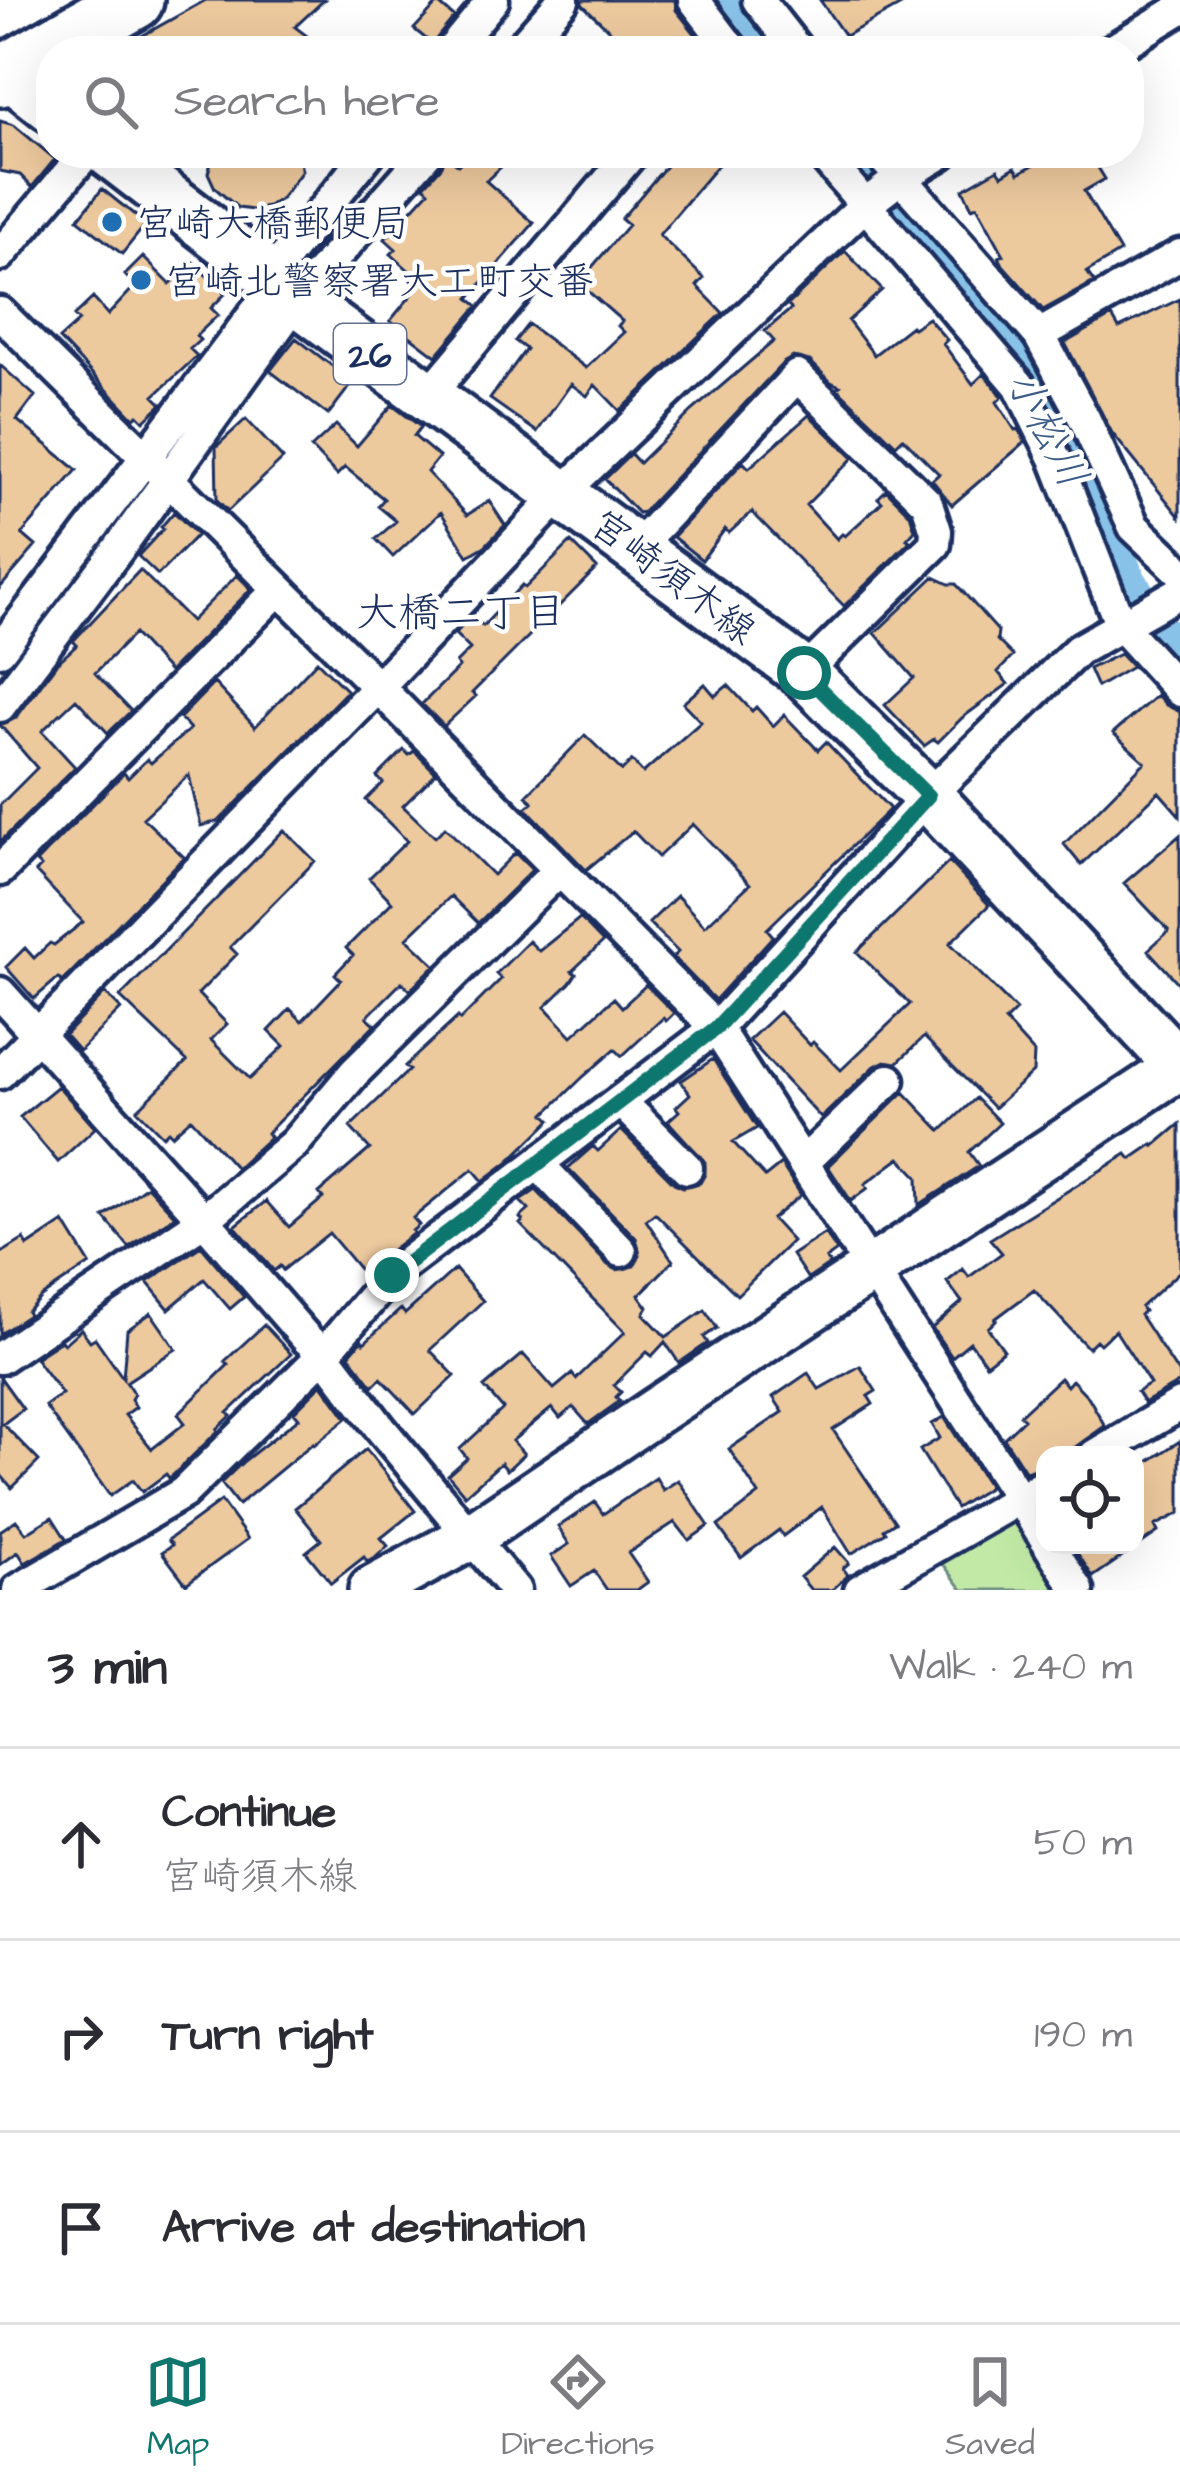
<!DOCTYPE html>
<meta charset="utf-8">
<style>
:root{--surface:#fff;--page:#f2f2f3;--text:#2b2b33;--muted:#7c7c81;--line:#e1e1e2;--accent:#0f766e}
body{margin:0;font-family:"Architects Daughter","Klee One",sans-serif;background:var(--page);color:var(--text)}
.controls{position:absolute;right:36px;bottom:36px;display:grid;overflow:hidden;border-radius:24px;box-shadow:0 12px 48px #0002}
.controls button{width:108px;height:108px;display:grid;place-items:center;padding:0;border:0;border-bottom:3px solid var(--line);background:var(--surface);color:var(--text);font:60px sans-serif}
.stop{position:absolute;width:36px;height:36px;margin:-27px;border:9px solid #0f766e;border-radius:50%;background:#fff}
.stop.end{background:#0f766e;border-color:#fff;box-shadow:0 3px 12px #0008}
.list{margin:0;padding:0;list-style:none}
h2{display:flex;justify-content:space-between;align-items:center;height:156px;margin:0;padding:0 48px;font-size:51px}
h2 small{font-size:39px;font-weight:400;color:var(--muted)}
.list li{display:grid;grid-template-columns:78px 1fr auto;gap:36px;align-items:center;box-sizing:border-box;height:192px;padding:0 48px;border-top:3px solid var(--line)}
.list b{display:block;font-size:45px;white-space:nowrap}
.list p{margin:0;font-size:39px;white-space:nowrap;color:var(--muted)}
.list em{font-size:39px;font-style:normal;color:var(--muted)}
.icon{flex:none;width:66px;height:66px;fill:none;stroke:currentColor;stroke-width:2;stroke-linecap:round;stroke-linejoin:round}
.map{position:relative;flex:none;width:1180px;height:1590px;overflow:hidden}
.search{position:absolute;background:var(--surface);box-shadow:0 12px 48px #0002;left:36px;right:36px;top:36px;height:132px;display:flex;align-items:center;gap:30px;box-sizing:border-box;padding:0 42px;border-radius:48px;color:var(--muted);font-size:45px}
.sheet{height:732px;background:var(--surface)}
nav{display:flex;justify-content:space-around;align-items:center;box-sizing:border-box;height:168px;border-top:3px solid var(--line);background:var(--surface);font-size:33px;color:var(--muted)}
nav a{display:grid;justify-items:center;gap:6px}
nav .on{color:var(--accent)}
.map>svg:first-child{display:block}
</style>
<div class="map">
<svg width="1180" height="1590" viewBox="0 0 1180 1590">
<rect width="100%" height="100%" fill="#fff"/>
<filter id="ink" filterUnits="userSpaceOnUse"><feTurbulence type="fractalNoise" baseFrequency=".00833" numOctaves="2"/><feDisplacementMap in="SourceGraphic" scale="24" xChannelSelector="R" yChannelSelector="G"/><feConvolveMatrix kernelMatrix="1 2 1 2 8 2 1 2 1" color-interpolation-filters="sRGB"/></filter>
<g filter="url(#ink)">
<path fill="#c2eaa6" stroke="#6e8c82" stroke-width="3" d="M 1006,1520 L 1020,1524 L 1063,1590 L 963,1590 L 940,1560 Z"/>
<g fill="none" stroke-linecap="round" stroke-linejoin="round">
<path stroke="#89c2e8" stroke-width="45" d="M 726,0 L 768,51
M 848,153 L 969,296 L 1030,379 L 1038,396
M 1067,456 L 1124,582 L 1152,627 L 1180,662"/>
</g>
<path fill="#edc99e" stroke="#1b2f5e" stroke-width="3" d="M 206,0 L 324,0 L 295,27 L 327,51 L 115,51 Z
M 582,0 L 675,0 L 676,10 L 704,45 L 699,51 L 631,51 L 582,4 Z
M 820,0 L 910,0 L 845,36 Z
M 438,3 L 454,17 L 432,44 L 414,29 Z
M 0,121 L 14,125 L 55,159 L 32,187 L 20,175 L 0,171 Z
M 214,153 L 298,153 L 302,171 L 281,199 L 267,207 L 253,210 L 238,208 L 215,188 L 208,173 Z
M 470,153 L 487,153 L 501,167 L 486,181 L 534,223 L 469,298 L 478,306 L 436,356 L 390,321 L 419,286 L 411,280 L 414,275 L 391,254 L 396,249 L 385,239 L 429,191 L 424,186 L 442,166 L 446,154 L 458,165 Z
M 677,153 L 728,153 L 659,235 L 704,278 L 697,286 L 723,313 L 620,411 L 595,385 L 587,396 L 571,384 L 537,432 L 490,399 L 526,349 L 515,341 L 528,324 L 586,368 L 624,332 L 618,326 L 622,321 L 582,286 L 590,276 L 587,273 L 628,225 L 621,219 Z
M 1055,153 L 1089,153 L 1105,179 L 1084,191 L 1120,252 L 1087,272 L 1094,282 L 1043,310 L 1003,265 L 999,257 L 1004,255 L 977,206 L 972,208 L 963,189 L 998,169 L 1002,175 L 1015,167 L 1019,173 Z
M 102,189 L 146,224 L 122,254 L 78,219 Z
M 845,251 L 882,290 L 848,321 L 874,355 L 911,326 L 913,328 L 928,318 L 947,340 L 943,344 L 973,384 L 984,374 L 999,392 L 1002,397 L 997,402 L 1015,430 L 1019,429 L 1025,442 L 952,505 L 932,480 L 939,474 L 903,438 L 896,445 L 837,388 L 840,386 L 831,382 L 810,361 L 793,357 L 783,363 L 643,512 L 638,513 L 605,479 L 631,454 L 639,463 L 692,411 L 774,341 L 765,331 L 791,309 L 788,305 Z
M 143,257 L 170,284 L 193,262 L 225,294 L 211,308 L 218,315 L 196,336 L 200,340 L 190,349 L 197,356 L 154,396 L 162,404 L 144,421 L 138,415 L 134,418 L 59,339 L 79,321 L 74,316 L 93,298 L 108,315 L 135,286 L 125,275 Z
M 1180,299 L 1180,517 L 1112,433 L 1065,343 L 1112,316 L 1119,328 Z
M 296,338 L 353,382 L 328,415 L 270,371 Z
M 0,365 L 35,396 L 17,420 L 77,470 L 22,534 L 36,546 L 0,588 Z
M 392,405 L 421,427 L 414,436 L 439,457 L 427,472 L 467,515 L 489,501 L 505,525 L 485,546 L 468,556 L 441,512 L 393,557 L 376,539 L 396,521 L 378,506 L 384,499 L 345,467 L 337,475 L 311,448 L 336,425 L 357,446 Z
M 809,415 L 853,458 L 806,505 L 837,539 L 842,534 L 845,536 L 882,502 L 878,498 L 886,490 L 910,514 L 915,530 L 907,539 L 910,541 L 844,606 L 752,512 L 729,533 L 725,529 L 702,560 L 673,537 L 743,462 L 749,468 Z
M 246,419 L 283,459 L 228,511 L 217,500 L 216,447 Z
M 174,512 L 197,535 L 158,575 L 138,556 L 163,529 L 161,527 Z
M 571,542 L 597,568 L 472,693 L 476,696 L 444,726 L 422,704 L 459,667 L 456,663 L 470,649 L 455,634 L 472,616 L 483,626 L 522,585 L 525,588 Z
M 140,570 L 191,621 L 237,575 L 251,589 L 169,672 L 134,634 L 95,673 L 131,711 L 108,733 L 76,699 L 42,731 L 75,767 L 0,842 L 0,805 L 37,768 L 0,725 L 16,718 L 56,664 L 77,645 L 73,641 L 76,638 Z
M 934,577 L 949,584 L 956,584 L 998,631 L 997,640 L 1013,656 L 998,672 L 1008,684 L 962,718 L 938,742 L 934,739 L 924,746 L 885,705 L 914,678 L 875,633 Z
M 1120,654 L 1132,667 L 1097,687 L 1089,669 Z
M 317,661 L 347,691 L 219,821 L 201,826 L 189,775 L 143,818 L 184,857 L 62,982 L 58,978 L 34,999 L 6,967 L 25,948 L 34,958 L 50,943 L 54,945 L 83,922 L 36,872 L 41,867 L 36,862 L 124,773 L 128,778 L 147,759 L 151,763 L 190,729 L 180,718 L 214,683 L 255,727 Z
M 705,684 L 715,696 L 728,685 L 752,711 L 756,707 L 773,726 L 784,715 L 818,750 L 826,742 L 890,809 L 767,929 L 773,936 L 715,1000 L 673,957 L 678,952 L 649,923 L 677,896 L 705,926 L 750,884 L 693,824 L 658,857 L 633,831 L 586,870 L 526,808 L 533,802 L 526,796 L 585,735 L 622,771 L 632,761 L 643,773 L 701,722 L 683,703 Z
M 1157,695 L 1166,705 L 1180,712 L 1180,816 L 1159,792 L 1081,865 L 1064,844 L 1145,762 L 1113,733 Z
M 404,750 L 409,755 L 414,751 L 436,773 L 403,806 L 435,837 L 445,827 L 493,875 L 515,853 L 532,870 L 478,923 L 451,896 L 407,938 L 435,965 L 410,990 L 402,982 L 367,1017 L 375,1024 L 267,1133 L 270,1137 L 236,1168 L 191,1118 L 172,1135 L 168,1131 L 163,1136 L 137,1110 L 187,1061 L 120,997 L 284,830 L 315,861 L 230,947 L 237,954 L 198,994 L 227,1024 L 211,1040 L 250,1079 L 284,1046 L 269,1031 L 290,1009 L 302,1021 L 341,980 L 335,974 L 353,955 L 346,948 L 392,902 L 369,878 L 407,841 L 366,800 L 383,783 L 377,777 Z
M 1180,835 L 1180,985 L 1148,950 L 1169,931 L 1124,883 Z
M 949,862 L 989,905 L 950,943 L 1016,1010 L 1005,1021 L 1034,1053 L 1033,1072 L 994,1108 L 924,1037 L 897,1063 L 885,1061 L 875,1066 L 821,1118 L 749,1040 L 779,1012 L 810,1045 L 813,1042 L 841,1070 L 910,1004 L 857,952 Z
M 580,918 L 603,942 L 572,971 L 576,974 L 570,983 L 545,1007 L 572,1036 L 614,998 L 622,1007 L 646,985 L 674,1013 L 666,1021 L 663,1018 L 622,1056 L 615,1049 L 583,1077 L 545,1114 L 551,1120 L 508,1162 L 483,1181 L 473,1169 L 413,1218 L 419,1225 L 412,1231 L 414,1233 L 379,1259 L 365,1276 L 329,1233 L 283,1270 L 280,1266 L 274,1271 L 235,1226 L 266,1201 L 289,1227 L 323,1198 L 319,1193 L 370,1149 L 350,1127 L 409,1070 L 405,1066 L 458,1017 L 460,1020 L 501,979 L 496,974 L 529,941 L 539,951 Z
M 105,993 L 121,1009 L 79,1051 L 65,1035 Z
M 713,1059 L 757,1128 L 733,1142 L 765,1177 L 781,1164 L 801,1195 L 772,1219 L 792,1241 L 737,1295 L 655,1213 L 646,1220 L 673,1261 L 639,1295 L 648,1307 L 644,1314 L 666,1337 L 705,1310 L 717,1328 L 704,1337 L 708,1343 L 679,1363 L 665,1342 L 652,1356 L 647,1352 L 614,1385 L 621,1392 L 616,1397 L 620,1401 L 588,1424 L 573,1407 L 560,1418 L 552,1408 L 512,1441 L 524,1454 L 507,1470 L 501,1463 L 465,1495 L 448,1475 L 467,1458 L 460,1449 L 503,1409 L 484,1387 L 523,1354 L 554,1389 L 572,1374 L 576,1379 L 625,1332 L 520,1224 L 523,1221 L 520,1218 L 529,1210 L 520,1201 L 536,1190 L 608,1265 L 617,1270 L 634,1266 L 640,1255 L 636,1238 L 568,1168 L 593,1146 L 598,1151 L 621,1130 L 674,1183 L 683,1187 L 700,1183 L 705,1174 L 705,1162 L 668,1121 L 679,1111 L 676,1107 L 690,1094 L 681,1081 Z
M 58,1086 L 95,1128 L 58,1162 L 20,1117 Z
M 904,1092 L 941,1131 L 976,1098 L 1000,1123 L 969,1152 L 979,1166 L 919,1205 L 918,1177 L 900,1158 L 865,1184 L 868,1188 L 851,1201 L 828,1166 Z
M 1180,1124 L 1180,1271 L 1141,1307 L 1144,1311 L 1140,1315 L 1180,1376 L 1180,1382 L 1144,1403 L 1137,1392 L 1150,1384 L 1115,1330 L 1100,1344 L 1096,1340 L 1088,1348 L 1034,1290 L 995,1319 L 996,1320 L 988,1328 L 1004,1350 L 986,1364 L 970,1342 L 952,1357 L 932,1328 L 962,1302 L 947,1282 L 963,1269 L 969,1277 L 1002,1253 L 990,1239 L 1127,1154 L 1131,1159 L 1153,1144 L 1154,1146 Z
M 147,1186 L 175,1216 L 129,1247 L 104,1217 Z
M 64,1222 L 90,1264 L 41,1297 L 27,1312 L 29,1315 L 0,1334 L 0,1254 L 24,1239 L 28,1246 Z
M 825,1233 L 837,1251 L 826,1259 L 830,1264 L 808,1279 L 792,1255 Z
M 201,1246 L 244,1297 L 230,1309 L 204,1279 L 169,1309 L 147,1282 Z
M 455,1269 L 483,1301 L 430,1350 L 455,1376 L 415,1414 L 381,1378 L 373,1386 L 349,1355 L 362,1340 L 364,1343 L 401,1309 L 405,1314 Z
M 151,1313 L 176,1349 L 126,1382 L 134,1394 L 131,1399 L 136,1407 L 125,1415 L 152,1449 L 185,1423 L 178,1414 L 228,1365 L 225,1361 L 264,1325 L 291,1354 L 228,1413 L 231,1416 L 217,1429 L 218,1431 L 172,1476 L 169,1478 L 166,1474 L 142,1492 L 133,1480 L 110,1496 L 45,1406 L 62,1394 L 35,1358 L 61,1341 L 64,1344 L 81,1329 L 90,1341 L 95,1338 L 123,1378 L 127,1330 Z
M 860,1366 L 876,1391 L 868,1396 L 873,1404 L 833,1430 L 895,1522 L 884,1529 L 886,1532 L 851,1554 L 822,1507 L 783,1536 L 779,1530 L 741,1558 L 718,1526 L 759,1495 L 729,1449 L 783,1412 L 773,1397 L 808,1373 L 819,1389 Z
M 0,1377 L 23,1409 L 3,1424 L 39,1461 L 12,1488 L 0,1474 Z
M 1060,1378 L 1067,1386 L 1072,1380 L 1089,1398 L 1105,1426 L 1064,1455 L 1045,1455 L 1045,1465 L 1026,1472 L 1004,1438 L 1024,1419 L 1020,1415 Z
M 322,1384 L 347,1418 L 314,1445 L 313,1443 L 238,1505 L 221,1483 L 244,1461 L 299,1418 L 294,1412 Z
M 944,1417 L 989,1487 L 956,1508 L 920,1450 L 940,1438 L 932,1424 Z
M 1180,1441 L 1180,1513 L 1155,1526 L 1158,1532 L 1093,1577 L 1072,1545 L 1135,1545 L 1135,1470 Z
M 366,1449 L 415,1511 L 381,1538 L 388,1546 L 375,1558 L 367,1562 L 364,1557 L 331,1583 L 306,1552 L 321,1540 L 295,1508 Z
M 656,1478 L 663,1490 L 678,1480 L 709,1526 L 689,1540 L 675,1522 L 628,1553 L 648,1582 L 637,1590 L 607,1590 L 594,1571 L 571,1586 L 551,1556 L 569,1544 L 558,1527 L 595,1502 L 603,1514 Z
M 221,1501 L 248,1539 L 186,1584 L 162,1552 L 172,1545 L 168,1540 Z
M 52,1517 L 66,1539 L 25,1563 L 18,1552 L 0,1565 L 0,1531 L 16,1520 L 26,1533 Z
M 835,1547 L 849,1563 L 843,1568 L 848,1575 L 832,1590 L 811,1590 L 800,1577 Z"/>
<g fill="none" stroke-linecap="round" stroke-linejoin="round">
<defs>
<path id="street" d="M 694,0 L 733,51
M 758,0 L 798,51
M 451,51 L 493,0
M 518,51 L 563,0
M 1111,51 L 1180,9
M 821,153 L 1019,385 L 1055,458 L 1121,626 L 1180,691
M 879,153 L 1039,335 L 1085,420 L 1134,527 L 1180,571
M 0,255 L 86,153
M 0,313 L 378,687 L 716,1028 L 1045,1538
M 1039,335 L 1180,255
M 428,396 L 632,153
M 636,548 L 797,376 L 927,503 L 936,531 L 935,544 L 804,673
M 0,650 L 267,297 L 270,276 L 369,153
M 0,706 L 117,551 L 297,300 L 427,153
M 0,870 L 278,590
M 0,993 L 204,1220 L 307,1339 L 324,1354 L 381,1429 L 515,1590
M 0,1073 L 378,687 L 562,493 L 865,205 L 899,179 L 942,153
M 620,1101 L 687,1168
M 804,1162 L 889,1080
M 538,1164 L 621,1251
M 0,1358 L 204,1220 L 294,1144 L 354,1073 L 558,871
M 1095,1455 L 1180,1405
M 1049,1545 L 1078,1590
M 18,1590 L 183,1493 L 324,1354 L 391,1275 L 716,1028 L 928,796 L 1078,650 L 1180,592
M 860,1590 L 1045,1484"/>
<path id="secondary" d="M 372,1590 L 470,1537 L 656,1411 L 1180,1066"/>
<path id="primary" d="M 0,67 L 51,107
M 110,153 L 270,276 L 297,300 L 804,673 L 928,796 L 1180,1066"/>
<path id="highway" d="M 0,77 L 134,0"/>
</defs>
<use href="#street" stroke="#1b2f5e" stroke-width="39"/>
<use href="#secondary" stroke="#1b2f5e" stroke-width="54"/>
<use href="#primary" stroke="#1b2f5e" stroke-width="57"/>
<use href="#highway" stroke="#1b2f5e" stroke-width="66"/>
<use href="#street" stroke="#fff" stroke-width="30"/>
<use href="#secondary" stroke="#fff" stroke-width="45"/>
<use href="#primary" stroke="#fff" stroke-width="48"/>
<use href="#highway" stroke="#fff" stroke-width="57"/>
</g>
</g>
<g fill="none" stroke-linecap="round" stroke-linejoin="round" filter="url(#ink)">
<path stroke="#0f766e" stroke-width="15" d="M 392,1275 L 716,1028 L 928,796 L 804,673"/>
</g>
<g fill="#1f6fb2" stroke="#fff" stroke-width="4.5">
<circle cx="112" cy="222" r="12"/>
<circle cx="141" cy="280" r="12"/>
</g>
<g text-anchor="middle" stroke-width="9" stroke-linejoin="round" paint-order="stroke">
<rect fill="#fff" stroke="#5f6d8e" stroke-width="3" x="334" y="324" width="72" height="60" rx="9"/>
<g font-size="36" font-weight="bold" fill="#1b2f5e">
<text x="370" y="367">26</text>
</g>
<g font-size="39" fill="#1b2f5e" stroke="#fff" text-anchor="start">
<text x="136" y="236">宮崎大橋郵便局</text>
<text x="165" y="294">宮崎北警察署大工町交番</text>
</g>
<g font-size="39" fill="#1b2f5e" stroke="#fff">
<text transform="translate(674 576) rotate(37)" y="14">宮崎須木線</text>
</g>
<g font-size="42" font-style="italic" fill="#3c5b87" stroke="#fff">
<text transform="translate(1048 428) rotate(62)" y="15">小松川</text>
</g>
<g font-size="42" fill="#1b2f5e" stroke="#fff">
<text x="461" y="626">大橋二丁目</text>
</g>
</g>
</svg>
<div class="controls">
<button><svg class="icon" aria-label="locate" viewBox="0 0 24 24"><circle cx="12" cy="12" r="6"/><path d="M12 2v4M12 18v4M2 12h4M18 12h4"/></svg></button>
</div>
<div class="stop" style="left:804px;top:673px"></div>
<div class="stop end" style="left:392px;top:1275px"></div>
<div class="search"><svg class="icon" aria-label="search" viewBox="0 0 24 24"><circle cx="10" cy="10" r="6"/><path d="M15 15l6 6"/></svg>Search here</div>
</div>
<section class="sheet">
<h2>3 min<small>Walk · 240 m</small></h2>
<ul class="list">
<li><svg class="icon" aria-label="ahead" viewBox="0 0 24 24"><path d="M12 20V5M6 11l6-6 6 6"/></svg><div><b>Continue</b><p>宮崎須木線</p></div><em>50 m</em></li>
<li><svg class="icon" aria-label="right" viewBox="0 0 24 24"><path d="M7 20v-9h11M14 6l5 5-5 5"/></svg><div><b>Turn right</b></div><em>190 m</em></li>
<li><svg class="icon" aria-label="arrive" viewBox="0 0 24 24"><path d="M6 21V4h12l-3 4 3 4H6"/></svg><div><b>Arrive at destination</b></div></li>
</ul>
</section>
<nav>
<a class="on"><svg class="icon" aria-label="map" viewBox="0 0 24 24"><path d="M3 6l6-2 6 2 6-2v14l-6 2-6-2-6 2zM9 4v14M15 6v14"/></svg>Map</a>
<a><svg class="icon" aria-label="directions" viewBox="0 0 24 24"><path d="M12 3l9 9-9 9-9-9zM9 14v-3h6M13 9l2 2-2 2"/></svg>Directions</a>
<a><svg class="icon" aria-label="saved" viewBox="0 0 24 24"><path d="M7 4h10v16l-5-4-5 4z"/></svg>Saved</a>
</nav>
